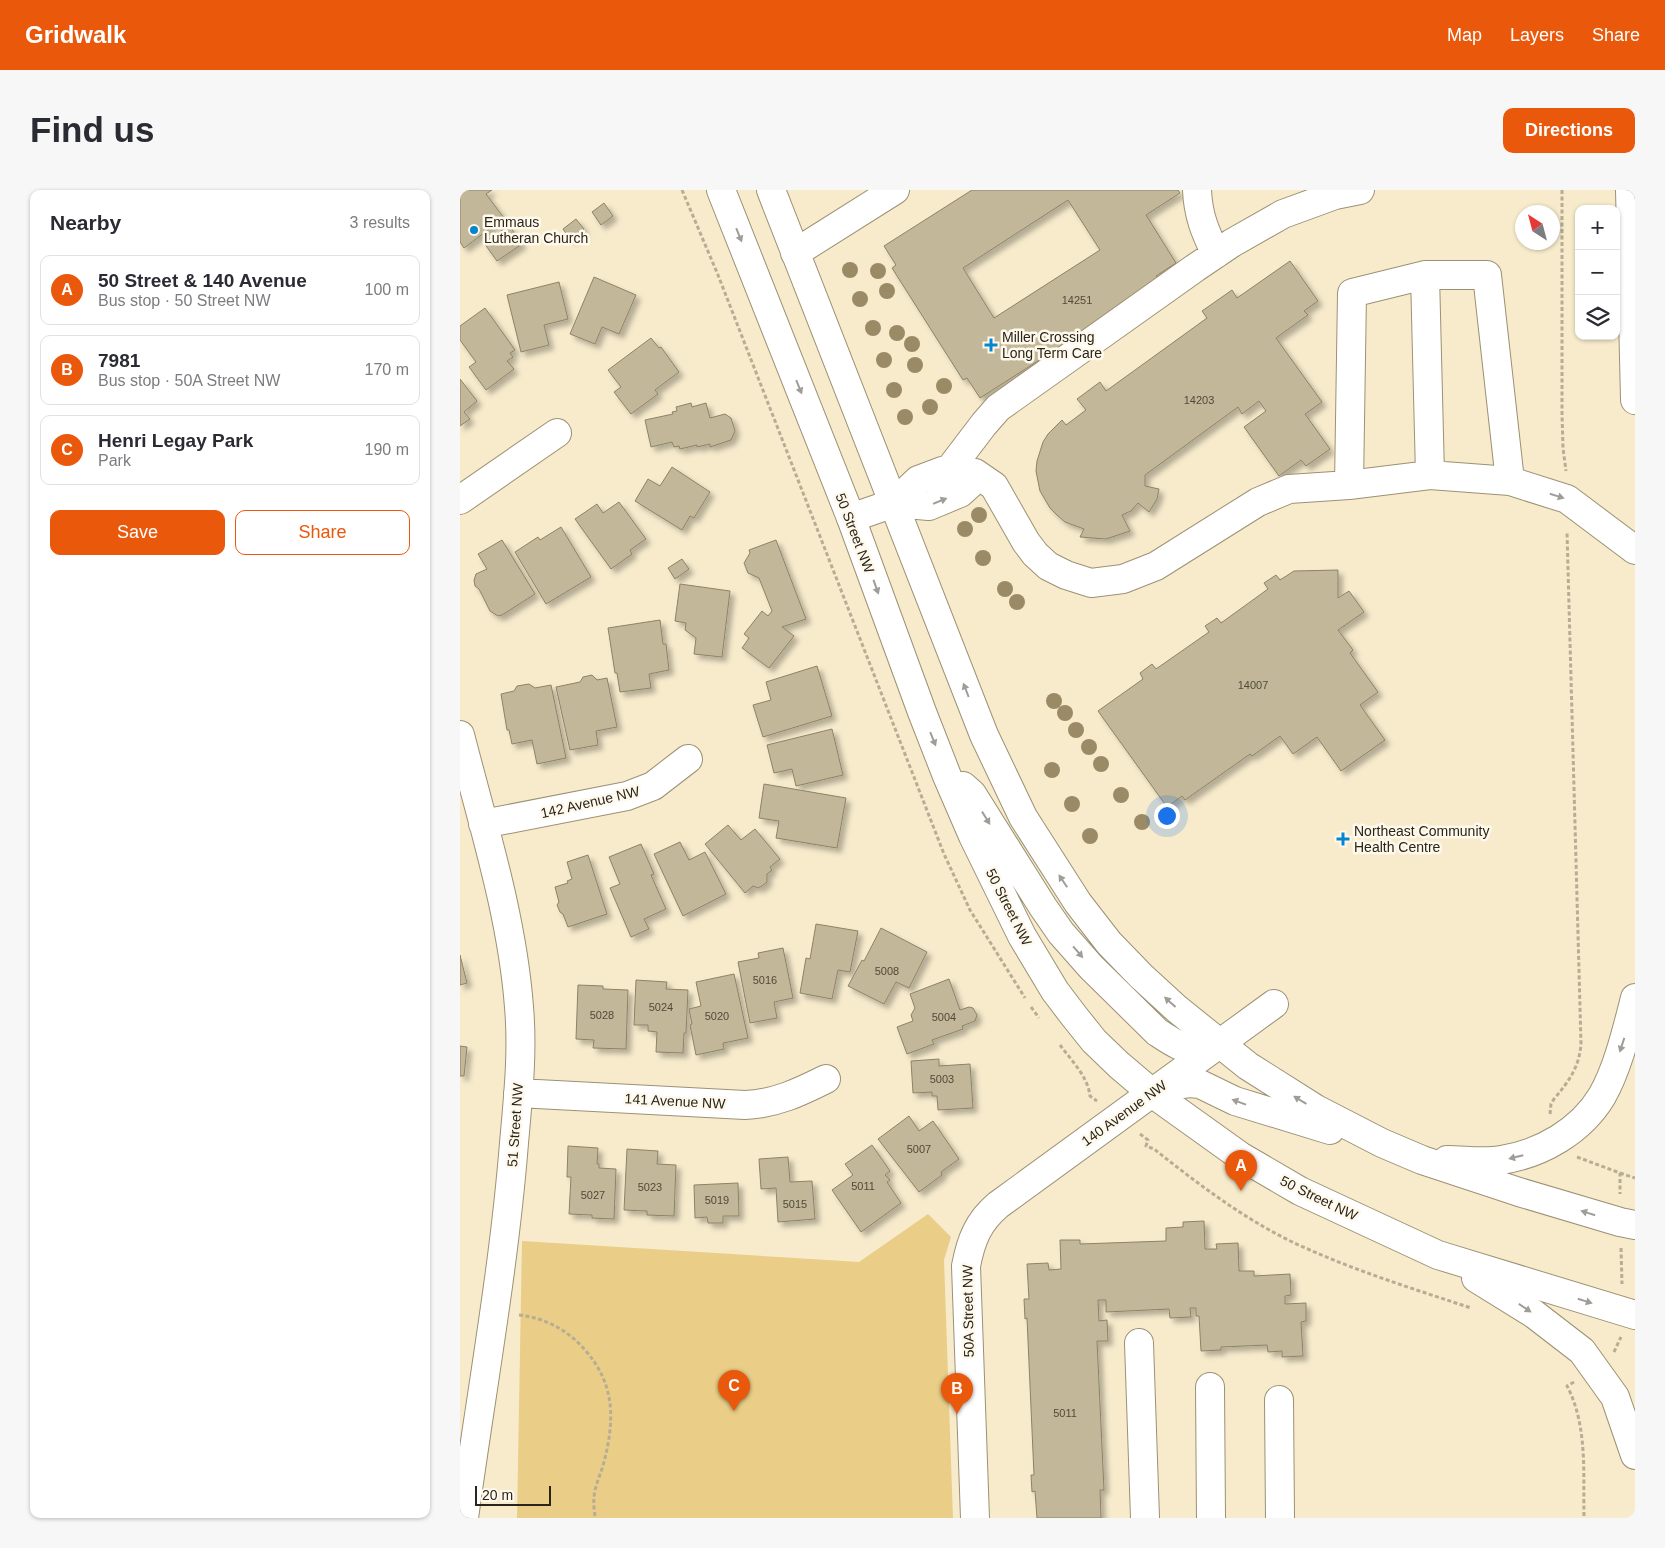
<!DOCTYPE html>
<meta charset="utf-8">
<style>
:root{--surface:#fff;--page:#f7f7f7;--text:#2b2b33;--muted:#7c7c81;--line:#e1e1e2;--accent:#ea580c}
body{margin:0;font-family:Helvetica,sans-serif;background:var(--page);color:var(--text)}
.controls{position:absolute;right:15px;top:15px;display:grid;overflow:hidden;border-radius:10px;box-shadow:0 1px 4px #0004}
.controls button{width:45px;height:45px;display:grid;place-items:center;padding:0;border:0;border-bottom:1px solid var(--line);background:var(--surface);color:var(--text);font:25px sans-serif}
.compass{position:absolute;left:1055px;top:15px;width:45px;height:45px;border-radius:50%;background:var(--surface);box-shadow:0 1px 4px #0004;rotate:324deg}
.scale{position:absolute;left:15px;bottom:12px;width:76px;box-sizing:border-box;padding-left:5px;border:2px solid #2a2519;border-top:0;font-size:14px;line-height:18px;white-space:nowrap;color:#2a2519;-webkit-text-stroke:4px #fef9ec;paint-order:stroke}
.you{position:absolute;left:706px;top:625px;width:18px;height:18px;margin:-12px;border:4px solid #fff;border-radius:50%;background:#1a73e8;box-shadow:0 0 0 8px #1a73e833}
.badge{display:grid;place-items:center;width:32px;height:32px;border-radius:50%;background:var(--accent);color:#fff;font-size:16px;font-weight:700}
.pin{position:absolute;translate:-50% -41px;filter:drop-shadow(0 1px 2px #0008)}
.pin::after{content:'';position:absolute;top:26px;width:18px;height:15px;background:inherit;clip-path:polygon(0 0,100% 0,50% 100%)}
.list{margin:0;padding:0;list-style:none}
h2{display:flex;justify-content:space-between;align-items:center;height:65px;margin:0;padding:0 20px;font-size:21px}
h2 small{font-size:16px;font-weight:400;color:var(--muted)}
.list li{display:grid;grid-template-columns:32px 1fr auto;gap:15px;align-items:center;box-sizing:border-box;height:70px;margin:0 10px 10px;padding:0 10px;border:1px solid var(--line);border-radius:10px}
.list b{display:block;font-size:19px;white-space:nowrap}
.list p{margin:0;font-size:16px;white-space:nowrap;color:var(--muted)}
.list em{font-size:16px;font-style:normal;color:var(--muted)}
.actions{display:flex;gap:10px;padding:15px 20px}
.actions a{flex:1;padding:11px 0;border:1px solid var(--accent);border-radius:10px;text-align:center;font-size:18px;color:var(--accent)}
.actions .main{background:var(--accent);color:#fff}
.icon{flex:none;width:28px;height:28px;fill:none;stroke:currentColor;stroke-width:2;stroke-linecap:round;stroke-linejoin:round}
.map{position:relative;flex:none;width:1175px;height:1328px;overflow:hidden;border-radius:10px}
header{display:flex;align-items:center;gap:30px;box-sizing:border-box;height:70px;padding:0 25px;background:var(--accent);color:#fff}
header strong{font-size:24px}
nav{display:flex;gap:28px;margin-inline-start:auto;font-size:18px}
.intro{display:flex;align-items:center;justify-content:space-between;box-sizing:border-box;height:120px;padding:0 30px}
h1{margin:0;font-size:35px}
.button{padding:12px 22px;border-radius:10px;background:var(--accent);color:#fff;font-size:18px;font-weight:700}
main{display:flex;gap:30px;padding:0 30px}
aside{flex:1;background:var(--surface);border-radius:10px;box-shadow:0 1px 4px #0004}
.map>svg:first-child{display:block}
</style>
<header>
<strong>Gridwalk</strong>
<nav><a>Map</a><a>Layers</a><a>Share</a></nav>
</header>
<div class="intro"><h1>Find us</h1><a class="button">Directions</a></div>
<main>
<aside>
<h2>Nearby<small>3 results</small></h2>
<ul class="list">
<li><span class="badge">A</span><div><b>50 Street &amp; 140 Avenue</b><p>Bus stop · 50 Street NW</p></div><em>100 m</em></li>
<li><span class="badge">B</span><div><b>7981</b><p>Bus stop · 50A Street NW</p></div><em>170 m</em></li>
<li><span class="badge">C</span><div><b>Henri Legay Park</b><p>Park</p></div><em>190 m</em></li>
</ul>
<div class="actions"><a class="main">Save</a><a>Share</a></div>
</aside>
<div class="map">
<svg width="1175" height="1328" viewBox="0 0 1175 1328">
<defs>
<filter id="shadow"><feDropShadow dx="4.5" dy="4.5" stdDeviation="2.5" flood-color="#0004"/></filter>
</defs>
<rect width="100%" height="100%" fill="#f7ebcc"/>
<path fill="#eace87" d="M 468,1024 L 491,1047 L 484,1070 L 493,1328 L 57,1328 L 62,1051 L 399,1072 Z"/>
<path fill="#c3b799" stroke="#8e8266" fill-rule="evenodd" filter="url(#shadow)" d="M 0,0 L 32,0 L 26,4 L 44,28 L 4,58 L 0,52 Z
M 512,0 L 718,0 L 720,3 L 686,25 L 716,73 L 696,86 L 700,93 L 520,208 L 507,188 L 503,190 L 432,78 L 436,75 L 424,56 ZM 608,10 L 640,60 L 534,128 L 503,78 Z
M 144,13 L 153,26 L 141,35 L 132,22 Z
M 116,29 L 124,39 L 111,50 L 103,39 Z
M 49,35 L 62,54 L 37,71 L 24,53 Z
M 830,71 L 858,111 L 844,121 L 848,125 L 816,148 L 862,212 L 845,224 L 870,259 L 846,276 L 841,270 L 819,286 L 784,237 L 806,221 L 799,211 L 782,224 L 778,217 L 685,285 L 685,296 L 699,299 L 697,309 L 689,322 L 678,313 L 671,321 L 662,325 L 670,341 L 646,349 L 620,347 L 624,339 L 605,332 L 597,325 L 590,318 L 580,301 L 576,281 L 577,271 L 583,252 L 588,244 L 602,230 L 606,235 L 626,220 L 617,209 L 640,192 L 646,201 L 747,128 L 742,121 L 772,100 L 777,108 Z
M 134,87 L 176,105 L 159,144 L 142,137 L 135,154 L 110,144 Z
M 99,92 L 108,129 L 84,135 L 89,155 L 61,162 L 47,105 Z
M 25,118 L 55,160 L 50,163 L 53,167 L 47,171 L 54,179 L 26,200 L 9,177 L 16,172 L 0,150 L 0,136 Z
M 191,148 L 199,158 L 201,157 L 219,182 L 195,200 L 198,204 L 171,224 L 154,202 L 161,197 L 148,180 Z
M 0,189 L 17,211 L 4,222 L 10,229 L 0,236 Z
M 231,213 L 232,217 L 246,213 L 250,228 L 265,224 L 271,228 L 275,241 L 271,250 L 250,257 L 250,254 L 237,257 L 237,255 L 220,259 L 219,256 L 214,257 L 212,252 L 191,257 L 185,230 L 213,224 L 212,222 L 217,221 L 216,217 Z
M 212,277 L 250,302 L 234,328 L 230,326 L 222,340 L 175,311 L 188,289 L 200,296 Z
M 159,312 L 186,349 L 170,360 L 172,364 L 151,379 L 115,329 L 137,314 L 143,323 Z
M 101,337 L 131,387 L 86,414 L 55,362 L 78,347 L 80,350 Z
M 42,350 L 75,404 L 42,425 L 38,426 L 30,421 L 19,399 L 15,396 L 14,390 L 16,384 L 27,379 L 18,364 Z
M 316,350 L 346,429 L 322,437 L 334,446 L 309,478 L 282,458 L 289,448 L 284,444 L 302,421 L 308,426 L 312,421 L 299,388 L 288,383 L 284,373 L 290,363 L 289,360 Z
M 222,369 L 229,379 L 215,389 L 208,378 Z
M 878,380 L 878,408 L 889,401 L 904,422 L 878,440 L 893,460 L 890,463 L 918,502 L 900,515 L 925,550 L 881,581 L 857,547 L 833,564 L 820,546 L 792,566 L 790,564 L 725,610 L 722,606 L 707,617 L 638,521 L 683,489 L 680,483 L 692,474 L 696,479 L 749,442 L 745,436 L 757,428 L 761,433 L 808,399 L 804,393 L 816,385 L 820,390 L 834,381 Z
M 220,394 L 270,401 L 262,467 L 234,464 L 236,448 L 225,440 L 226,433 L 215,431 Z
M 200,430 L 203,454 L 206,454 L 209,480 L 189,484 L 191,498 L 160,502 L 157,483 L 155,483 L 148,438 Z
M 357,476 L 372,526 L 303,547 L 293,515 L 311,510 L 306,492 Z
M 132,485 L 137,490 L 147,488 L 157,537 L 136,541 L 138,555 L 110,560 L 96,497 L 120,492 L 123,487 Z
M 69,494 L 75,498 L 91,495 L 106,568 L 77,574 L 72,550 L 52,554 L 49,540 L 47,540 L 41,504 L 54,501 L 57,496 Z
M 372,539 L 383,585 L 336,596 L 332,579 L 314,583 L 307,555 Z
M 304,594 L 386,608 L 377,658 L 316,648 L 319,631 L 299,628 Z
M 268,635 L 281,650 L 295,639 L 320,669 L 310,677 L 312,680 L 307,684 L 307,692 L 302,696 L 298,698 L 293,696 L 285,703 L 245,654 Z
M 220,652 L 229,670 L 245,662 L 266,704 L 223,726 L 194,664 Z
M 181,654 L 194,684 L 191,685 L 206,719 L 184,729 L 189,739 L 171,747 L 150,698 L 160,694 L 149,667 Z
M 128,665 L 147,724 L 108,737 L 103,724 L 100,722 L 97,715 L 99,712 L 95,697 L 108,693 L 107,691 L 112,689 L 107,672 Z
M 356,734 L 398,741 L 390,782 L 378,780 L 372,809 L 340,803 L 346,768 L 350,769 Z
M 421,738 L 467,762 L 449,798 L 436,792 L 424,814 L 388,796 L 402,770 L 404,771 Z
M 323,758 L 333,808 L 314,812 L 317,828 L 290,833 L 278,772 L 299,768 L 298,763 Z
M 0,765 L 7,793 L 0,795 Z
M 274,784 L 288,848 L 263,853 L 264,859 L 236,865 L 230,835 L 232,834 L 229,819 L 241,816 L 236,792 Z
M 489,789 L 500,820 L 509,817 L 513,818 L 517,825 L 515,831 L 502,836 L 503,839 L 472,850 L 474,854 L 447,864 L 437,837 L 453,831 L 451,825 L 455,818 L 450,804 Z
M 176,790 L 207,792 L 206,799 L 228,800 L 226,843 L 224,843 L 223,863 L 196,862 L 197,842 L 188,841 L 188,835 L 174,835 Z
M 118,795 L 143,796 L 143,799 L 168,800 L 166,859 L 133,858 L 134,850 L 116,849 Z
M 0,856 L 7,857 L 4,886 L 0,886 Z
M 479,869 L 479,876 L 510,874 L 513,918 L 478,920 L 477,906 L 472,906 L 472,902 L 453,903 L 451,871 Z
M 449,926 L 459,941 L 473,931 L 499,969 L 481,982 L 482,985 L 459,1002 L 418,949 Z
M 412,955 L 430,981 L 425,985 L 430,990 L 427,992 L 441,1013 L 401,1042 L 372,1000 L 393,985 L 385,974 Z
M 108,956 L 138,958 L 137,974 L 139,974 L 139,978 L 156,979 L 154,1029 L 132,1028 L 132,1025 L 109,1024 L 111,987 L 107,987 Z
M 167,959 L 198,961 L 197,974 L 216,975 L 214,1026 L 187,1025 L 187,1021 L 164,1020 Z
M 328,967 L 330,992 L 352,991 L 355,1029 L 318,1032 L 316,998 L 301,999 L 299,969 Z
M 278,993 L 279,1026 L 263,1026 L 263,1033 L 248,1033 L 247,1027 L 235,1028 L 234,995 Z
M 744,1031 L 745,1059 L 757,1059 L 756,1054 L 778,1053 L 779,1081 L 794,1081 L 794,1086 L 830,1084 L 831,1105 L 825,1106 L 825,1114 L 846,1113 L 846,1131 L 841,1132 L 843,1166 L 822,1167 L 822,1161 L 808,1162 L 807,1155 L 761,1157 L 761,1160 L 741,1161 L 739,1126 L 736,1126 L 736,1118 L 730,1118 L 731,1127 L 710,1128 L 709,1119 L 646,1122 L 646,1110 L 638,1110 L 639,1131 L 647,1130 L 648,1151 L 637,1151 L 644,1300 L 640,1300 L 641,1328 L 577,1328 L 575,1301 L 572,1302 L 571,1285 L 574,1285 L 567,1128 L 565,1129 L 564,1109 L 569,1109 L 567,1074 L 588,1073 L 589,1080 L 601,1079 L 600,1050 L 620,1050 L 620,1054 L 706,1051 L 706,1038 L 723,1037 L 723,1032 Z"/>
<g fill="none" stroke-linecap="round" stroke-linejoin="round">
<defs>
<path id="minor" d="M 737,0 C 738,25 745,42 756,64
M 335,63 L 435,0
M 965,85 L 892,103 L 889,295 L 970,285
M 489,280 L 524,234 L 538,218 L 735,78 L 772,53 L 823,24 L 875,5 L 900,0
M 1050,291 L 1027,85 L 965,85 L 970,285 L 1050,291 L 1107,309 L 1175,360
M 0,310 L 97,243
M 434,313 L 458,290 L 482,281 L 498,280 L 515,283 L 534,296 L 566,352 L 575,364 L 588,376 L 606,385 L 631,393 L 663,389 L 696,376 L 798,312 L 829,299 L 889,295
M 391,328 L 434,313 L 469,316 L 500,303 L 510,294 L 515,283
M 0,545 C 23,635 52,725 59,817 C 63,862 58,908 54,953 C 44,1079 21,1203 4,1328
M 23,634 L 167,606 L 193,596 L 228,569
M 58,903 L 285,915 C 315,914 340,902 366,889
M 679,1153 L 685,1328
M 750,1197 L 751,1328
M 819,1210 L 820,1328
M 515,1328 L 506,1076 C 511,1050 518,1032 538,1015 L 814,814"/>
<path id="major" d="M 261,0 L 391,328 L 462,522 L 487,586 L 513,646 L 562,746 L 595,801 L 614,826 L 634,851 L 659,875 L 692,903 L 780,966 L 840,1001 L 978,1065 L 1175,1125
M 311,0 L 524,545 L 563,627 L 618,713 L 649,753 L 681,786 L 717,819 L 788,876 L 856,919 L 922,953 L 962,970 L 1059,1002 L 1160,1032 L 1175,1035
M 1170,0 L 1175,210
M 503,596 L 512,604 L 583,717 L 601,743 L 631,777 L 697,842 C 709,850 724,861 739,859 C 746,859 753,856 759,854
M 692,903 L 714,895 L 730,893 L 740,894 L 775,911 L 870,940
M 987,970 C 1005,970 1024,973 1041,970 C 1081,964 1121,941 1142,906 C 1158,878 1167,839 1175,808
M 1016,1088 L 1074,1124 L 1122,1161 L 1155,1207 L 1175,1265"/>
</defs>
<use href="#minor" stroke="#9c9174" stroke-width="30"/>
<use href="#major" stroke="#9c9174" stroke-width="30"/>
<path stroke="#b7ad94" stroke-width="3" stroke-dasharray="4 2.5" stroke-linecap="butt" d="M 222,0 L 258,85 L 484,664 L 510,720 L 565,808
M 1102,0 L 1102,224 L 1103,258 L 1106,281
M 571,817 L 579,828
M 600,855 C 612,871 628,887 630,906 L 637,911
M 1090,924 L 1091,914 L 1094,909 C 1109,891 1119,878 1121,854 L 1107,342
M 680,944 L 688,950 L 686,956 L 694,959 C 742,997 793,1036 850,1060 C 902,1083 957,1100 1011,1118
M 1117,967 L 1160,983 L 1160,1004
M 1160,983 L 1175,988
M 1161,1058 L 1162,1094
M 59,1125 C 85,1128 108,1140 125,1160 C 155,1194 155,1229 144,1272 C 141,1284 134,1297 134,1309 C 133,1315 135,1322 135,1328
M 1154,1162 L 1161,1147
M 1114,1192 L 1107,1196 C 1128,1236 1123,1284 1124,1328"/>
<use href="#minor" stroke="#fff" stroke-width="28"/>
<use href="#major" stroke="#fff" stroke-width="28"/>
</g>
<g fill="#9a8b66">
<circle cx="390" cy="80" r="8"/>
<circle cx="418" cy="81" r="8"/>
<circle cx="427" cy="101" r="8"/>
<circle cx="400" cy="109" r="8"/>
<circle cx="413" cy="138" r="8"/>
<circle cx="437" cy="143" r="8"/>
<circle cx="452" cy="154" r="8"/>
<circle cx="424" cy="170" r="8"/>
<circle cx="455" cy="175" r="8"/>
<circle cx="484" cy="196" r="8"/>
<circle cx="434" cy="200" r="8"/>
<circle cx="470" cy="217" r="8"/>
<circle cx="445" cy="227" r="8"/>
<circle cx="519" cy="325" r="8"/>
<circle cx="505" cy="339" r="8"/>
<circle cx="523" cy="368" r="8"/>
<circle cx="545" cy="399" r="8"/>
<circle cx="557" cy="412" r="8"/>
<circle cx="594" cy="511" r="8"/>
<circle cx="605" cy="523" r="8"/>
<circle cx="616" cy="540" r="8"/>
<circle cx="629" cy="557" r="8"/>
<circle cx="641" cy="574" r="8"/>
<circle cx="592" cy="580" r="8"/>
<circle cx="661" cy="605" r="8"/>
<circle cx="612" cy="614" r="8"/>
<circle cx="682" cy="632" r="8"/>
<circle cx="630" cy="646" r="8"/>
</g>
<defs><path id="oneway-solid" d="M-6-.8H1V-3.2L6.5 0L1 3.2V.8H-6Z" transform="scale(1.25)"/></defs>
<g fill="#9f9d98">
<use href="#oneway-solid" transform="translate(279 45) rotate(68)"/>
<use href="#oneway-solid" transform="translate(339 197) rotate(68)"/>
<use href="#oneway-solid" transform="translate(1097 306) rotate(17)"/>
<use href="#oneway-solid" transform="translate(480 311) rotate(-22)"/>
<use href="#oneway-solid" transform="translate(416 397) rotate(70)"/>
<use href="#oneway-solid" transform="translate(506 500) rotate(-111)"/>
<use href="#oneway-solid" transform="translate(473 549) rotate(68)"/>
<use href="#oneway-solid" transform="translate(526 628) rotate(58)"/>
<use href="#oneway-solid" transform="translate(603 691) rotate(-124)"/>
<use href="#oneway-solid" transform="translate(618 762) rotate(49)"/>
<use href="#oneway-solid" transform="translate(710 812) rotate(-138)"/>
<use href="#oneway-solid" transform="translate(1162 855) rotate(108)"/>
<use href="#oneway-solid" transform="translate(840 910) rotate(-149)"/>
<use href="#oneway-solid" transform="translate(779 912) rotate(-160)"/>
<use href="#oneway-solid" transform="translate(1056 967) rotate(166)"/>
<use href="#oneway-solid" transform="translate(1128 1023) rotate(-163)"/>
<use href="#oneway-solid" transform="translate(1125 1111) rotate(17)"/>
<use href="#oneway-solid" transform="translate(1065 1118) rotate(34)"/>
</g>
<g fill="#0586ce" stroke="#fef9ec" stroke-width="2">
<circle cx="14" cy="40" r="5"/>
<path d="M528.5 147.5h5v5h5v5h-5v5h-5v-5h-5v-5h5z"/>
<path d="M880.5 641.5h5v5h5v5h-5v5h-5v-5h-5v-5h5z"/>
</g>
<g text-anchor="middle" stroke-width="5" stroke-linejoin="round" paint-order="stroke">
<g font-size="11" fill="#504a39">
<text x="617" y="114">14251</text>
<text x="739" y="214">14203</text>
<text x="793" y="499">14007</text>
<text x="427" y="785">5008</text>
<text x="305" y="794">5016</text>
<text x="201" y="821">5024</text>
<text x="142" y="829">5028</text>
<text x="257" y="830">5020</text>
<text x="484" y="831">5004</text>
<text x="482" y="893">5003</text>
<text x="459" y="963">5007</text>
<text x="403" y="1000">5011</text>
<text x="190" y="1001">5023</text>
<text x="133" y="1009">5027</text>
<text x="257" y="1014">5019</text>
<text x="335" y="1018">5015</text>
<text x="605" y="1227">5011</text>
</g>
<g font-size="14" fill="#2a2519" stroke="#fef9ec" text-anchor="start">
<text x="24" y="37">Emmaus<tspan x="24" dy="16">Lutheran Church</tspan></text>
<text x="542" y="152">Miller Crossing<tspan x="542" dy="16">Long Term Care</tspan></text>
<text x="894" y="646">Northeast Community<tspan x="894" dy="16">Health Centre</tspan></text>
</g>
<g font-size="14" fill="#2a2519" stroke="#fef9ec">
<text transform="translate(395 343) rotate(69)" y="5">50 Street NW</text>
<text transform="translate(130 612) rotate(-13)" y="5">142 Avenue NW</text>
<text transform="translate(549 717) rotate(63)" y="5">50 Street NW</text>
<text transform="translate(215 911) rotate(3)" y="5">141 Avenue NW</text>
<text transform="translate(664 923) rotate(-36)" y="5">140 Avenue NW</text>
<text transform="translate(55 935) rotate(-86)" y="5">51 Street NW</text>
<text transform="translate(859 1008) rotate(26)" y="5">50 Street NW</text>
<text transform="translate(508 1121) rotate(-91)" y="5">50A Street NW</text>
</g>
</g>
</svg>
<div class="controls">
<button>+</button>
<button>−</button>
<button><svg class="icon" aria-label="layers" viewBox="0 0 24 24"><path d="M12 4l9 5-9 5-9-5zM3 14l9 5 9-5"/></svg></button>
</div>
<svg class="compass" viewBox="-18 -18 36 36"><path d="M0-13l5 13h-10z" fill="#e53935"/><path d="M0 13l5-13h-10z" fill="#7c7c81"/></svg>
<div class="scale">20 m</div>
<div class="you"></div>
<div class="pin badge" style="left:781px;top:1001px">A</div>
<div class="pin badge" style="left:497px;top:1224px">B</div>
<div class="pin badge" style="left:274px;top:1221px">C</div>
</div>
</main>
